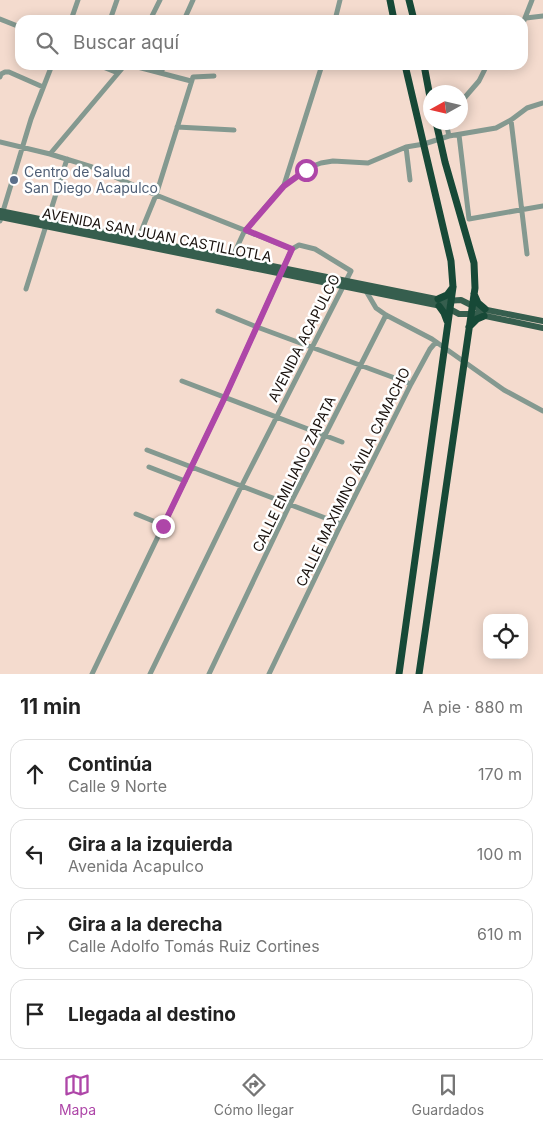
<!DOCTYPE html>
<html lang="es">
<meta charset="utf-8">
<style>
:root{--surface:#fff;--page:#f6f6f6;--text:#222;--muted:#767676;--line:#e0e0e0;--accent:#ae46a8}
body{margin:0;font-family:Inter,sans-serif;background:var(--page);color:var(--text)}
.controls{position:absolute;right:15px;bottom:15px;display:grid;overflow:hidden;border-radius:10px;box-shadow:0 2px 12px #0003}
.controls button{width:45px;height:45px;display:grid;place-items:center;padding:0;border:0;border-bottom:1px solid var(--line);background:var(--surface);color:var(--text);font:25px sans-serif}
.compass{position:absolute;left:423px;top:85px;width:45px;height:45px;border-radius:50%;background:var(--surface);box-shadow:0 2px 12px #0003;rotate:262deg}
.stop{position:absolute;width:15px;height:15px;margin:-11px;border:4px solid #ae46a8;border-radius:50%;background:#fff}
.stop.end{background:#ae46a8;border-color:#fff;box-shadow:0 1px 5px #0008}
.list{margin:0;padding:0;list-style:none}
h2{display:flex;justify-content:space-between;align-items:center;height:65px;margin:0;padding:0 20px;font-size:21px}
h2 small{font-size:16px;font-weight:400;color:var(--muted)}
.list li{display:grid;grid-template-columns:32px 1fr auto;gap:15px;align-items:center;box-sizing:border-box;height:70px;margin:0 10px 10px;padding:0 10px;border:1px solid var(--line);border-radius:15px}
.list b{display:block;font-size:19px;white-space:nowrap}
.list p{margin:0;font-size:16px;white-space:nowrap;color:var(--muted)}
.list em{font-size:16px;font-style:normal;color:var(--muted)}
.icon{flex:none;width:28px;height:28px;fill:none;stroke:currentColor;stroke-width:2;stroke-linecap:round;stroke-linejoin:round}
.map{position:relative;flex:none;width:543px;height:674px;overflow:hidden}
.search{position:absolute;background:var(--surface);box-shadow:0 2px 12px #0003;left:15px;right:15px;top:15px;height:55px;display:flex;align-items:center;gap:12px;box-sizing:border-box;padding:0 18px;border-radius:15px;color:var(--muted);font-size:19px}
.sheet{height:385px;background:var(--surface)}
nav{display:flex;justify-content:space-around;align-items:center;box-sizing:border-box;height:70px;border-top:1px solid var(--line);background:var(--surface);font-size:14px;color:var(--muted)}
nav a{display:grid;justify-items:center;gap:2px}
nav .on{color:var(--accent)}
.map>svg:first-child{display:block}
</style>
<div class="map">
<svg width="543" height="674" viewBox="0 0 543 674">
<rect width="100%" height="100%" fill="#f4dbce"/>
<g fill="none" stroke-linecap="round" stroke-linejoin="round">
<path stroke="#849990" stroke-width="5" d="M 526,18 L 543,16
M 0,19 L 20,27
M 71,20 L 78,0
M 110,20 L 117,0
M 150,20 L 160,0
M 184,20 L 193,0
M 335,20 L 340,0
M 523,23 L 532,0
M 98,65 L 118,73
M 130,65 L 191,81
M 161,73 L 164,65
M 0,77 L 1,74 L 5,72 L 9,72 L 43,87
M 460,103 L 479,81 L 487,65
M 511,120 L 527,254
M 446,122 L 449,136
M 177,127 L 234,130
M 459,135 L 469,219 L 543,206
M 0,142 L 50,154 L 92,167 L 156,195 L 292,249
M 406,147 L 410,180
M 50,154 L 125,65
M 284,185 L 322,65
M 0,221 L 31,119 L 52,65
M 138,239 L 156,195 L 193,77 L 214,76
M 232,258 L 244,232 L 284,185 L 313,166 L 321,163 L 333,161 L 368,163 L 406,147 L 424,144 L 449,136 L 496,128 L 511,120 L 527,108 L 543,103
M 26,289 L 67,159
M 366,291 L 376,308 L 386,315 L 432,339 L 504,390 L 543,411
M 218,311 L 257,327 L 411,384
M 182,381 L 342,442
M 147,450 L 341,524
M 149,467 L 185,481
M 136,514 L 163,525
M 92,674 L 225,397 L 292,249
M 150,674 L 241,487 L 351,271 L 315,249 L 299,245 L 292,249
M 209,674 L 290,504 L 386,315
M 269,674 L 341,524 L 411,384 L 430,349 L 436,342"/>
<path stroke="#365e4e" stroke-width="6" d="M 0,211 L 446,301 L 461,300 L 477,308 L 543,321
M 0,217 L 446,307 L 459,314 L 476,314 L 543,328"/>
<path stroke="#174937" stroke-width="7" d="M 390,0 L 394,20
M 409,0 L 414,20
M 424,65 L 430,97
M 474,294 L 478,303 L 485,309
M 438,299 L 447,295 L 453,287
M 439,306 L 444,313 L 447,321
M 469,327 L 477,319 L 484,316
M 399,674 L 453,287 L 451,261 L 405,65
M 419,674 L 475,288 L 474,263 L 445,162 L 436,122"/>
</g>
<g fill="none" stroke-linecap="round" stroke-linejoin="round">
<path stroke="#ae46a8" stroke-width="6" d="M 163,526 L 225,397 L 292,249 L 246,230 L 284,186 L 306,170"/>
</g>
<circle fill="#5c6f8a" stroke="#fff" stroke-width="2" cx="14" cy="180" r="5"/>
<g text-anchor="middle" stroke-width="5" stroke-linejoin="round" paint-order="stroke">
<g font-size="14" fill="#4e5e75" stroke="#fff" text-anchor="start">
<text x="24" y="177">Centro de Salud<tspan x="24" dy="16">San Diego Acapulco</tspan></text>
</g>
<g font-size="14" fill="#19110d" stroke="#fff">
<text transform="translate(157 235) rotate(11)" y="5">AVENIDA SAN JUAN CASTILLOTLA</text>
<text transform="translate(304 338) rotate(-63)" y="5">AVENIDA ACAPULCO</text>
<text transform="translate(294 474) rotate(-64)" y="5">CALLE EMILIANO ZAPATA</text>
<text transform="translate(353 477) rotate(-64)" y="5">CALLE MAXIMINO ÁVILA CAMACHO</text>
</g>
</g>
</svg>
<div class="controls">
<button><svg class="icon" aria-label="locate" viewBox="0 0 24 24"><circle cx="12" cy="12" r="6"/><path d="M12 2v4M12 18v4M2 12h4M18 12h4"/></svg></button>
</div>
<svg class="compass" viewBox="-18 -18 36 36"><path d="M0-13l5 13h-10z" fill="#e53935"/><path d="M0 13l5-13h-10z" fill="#767676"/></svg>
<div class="stop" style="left:306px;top:170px"></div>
<div class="stop end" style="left:163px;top:526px"></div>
<div class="search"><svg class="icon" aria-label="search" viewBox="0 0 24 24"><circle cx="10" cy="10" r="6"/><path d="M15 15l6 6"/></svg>Buscar aquí</div>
</div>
<section class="sheet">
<h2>11 min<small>A pie · 880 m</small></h2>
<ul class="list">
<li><svg class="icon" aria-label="ahead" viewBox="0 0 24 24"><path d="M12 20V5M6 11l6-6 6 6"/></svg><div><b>Continúa</b><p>Calle 9 Norte</p></div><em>170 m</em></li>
<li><svg class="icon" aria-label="left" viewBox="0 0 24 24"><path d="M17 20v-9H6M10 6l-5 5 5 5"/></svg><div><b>Gira a la izquierda</b><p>Avenida Acapulco</p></div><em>100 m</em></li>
<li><svg class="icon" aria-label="right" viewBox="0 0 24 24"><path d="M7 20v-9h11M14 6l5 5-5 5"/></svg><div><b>Gira a la derecha</b><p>Calle Adolfo Tomás Ruiz Cortines</p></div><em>610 m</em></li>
<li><svg class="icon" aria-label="arrive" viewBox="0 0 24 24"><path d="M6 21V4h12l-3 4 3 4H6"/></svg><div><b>Llegada al destino</b></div></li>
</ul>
</section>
<nav>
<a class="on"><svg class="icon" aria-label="map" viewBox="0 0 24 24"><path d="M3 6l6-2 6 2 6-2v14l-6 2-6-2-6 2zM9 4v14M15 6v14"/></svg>Mapa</a>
<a><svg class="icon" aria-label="directions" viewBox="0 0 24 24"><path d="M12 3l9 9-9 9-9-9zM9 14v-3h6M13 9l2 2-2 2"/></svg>Cómo llegar</a>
<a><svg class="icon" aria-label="saved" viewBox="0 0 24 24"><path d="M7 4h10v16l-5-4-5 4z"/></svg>Guardados</a>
</nav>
